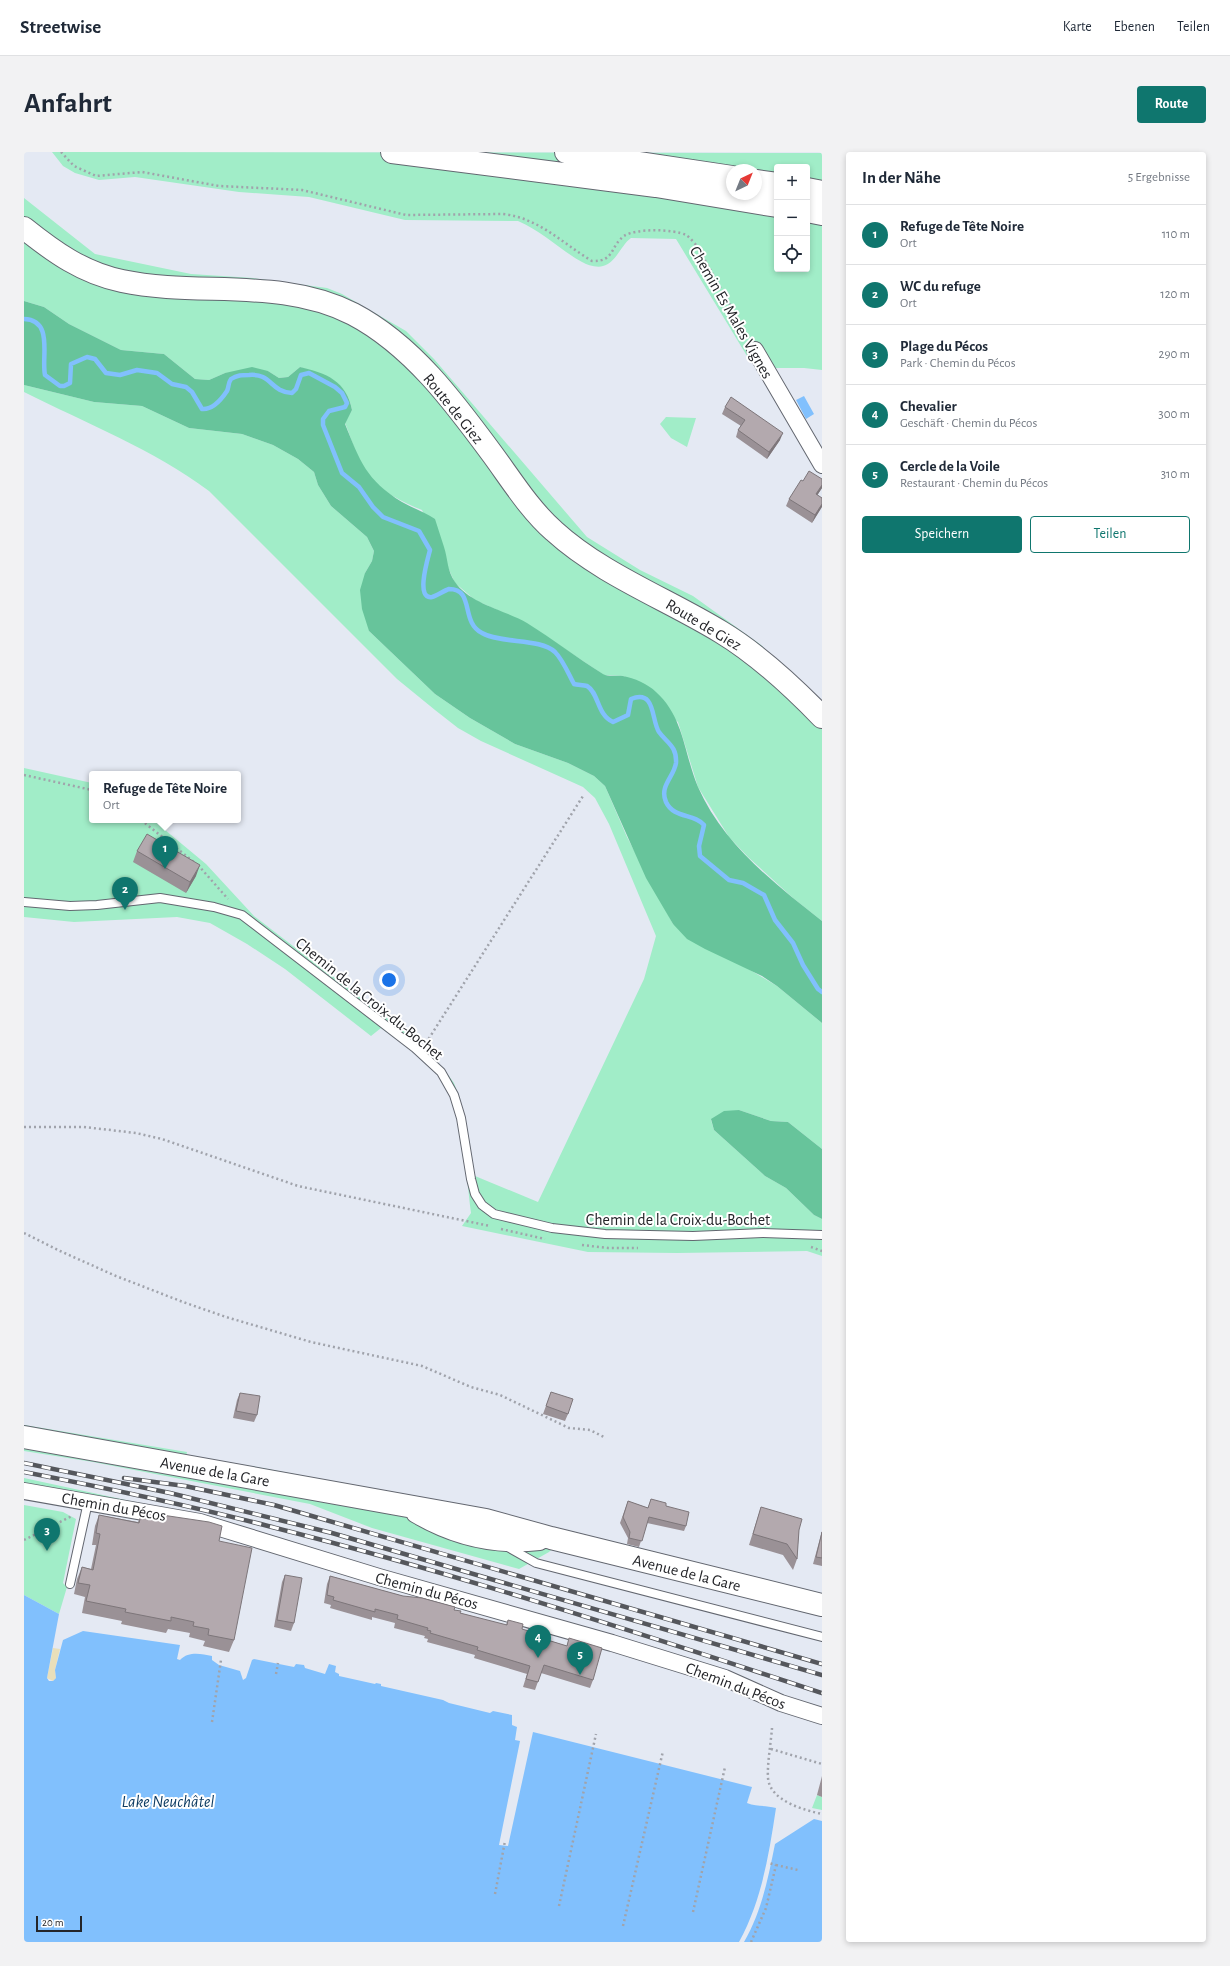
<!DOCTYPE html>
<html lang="de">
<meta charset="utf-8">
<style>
:root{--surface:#fff;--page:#f2f2f3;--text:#1f2937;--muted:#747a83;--line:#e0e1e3;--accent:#0f766e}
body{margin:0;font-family:"Alegreya Sans",sans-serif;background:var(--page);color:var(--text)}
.controls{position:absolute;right:12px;top:12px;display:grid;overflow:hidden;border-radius:4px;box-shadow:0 2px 6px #0003}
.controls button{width:36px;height:36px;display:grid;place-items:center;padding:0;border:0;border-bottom:1px solid var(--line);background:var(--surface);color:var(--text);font:20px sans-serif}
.compass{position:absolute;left:702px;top:12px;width:36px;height:36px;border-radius:50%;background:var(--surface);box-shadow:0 2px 6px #0003;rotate:43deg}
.scale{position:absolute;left:12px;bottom:10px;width:46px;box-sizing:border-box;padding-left:4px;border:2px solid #242529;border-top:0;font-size:11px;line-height:14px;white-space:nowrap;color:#242529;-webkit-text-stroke:3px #fff;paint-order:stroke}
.you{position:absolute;left:365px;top:828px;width:14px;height:14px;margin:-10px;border:3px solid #fff;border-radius:50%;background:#1a73e8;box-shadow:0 0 0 6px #1a73e833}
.badge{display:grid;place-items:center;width:26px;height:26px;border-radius:50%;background:var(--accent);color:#fff;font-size:13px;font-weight:700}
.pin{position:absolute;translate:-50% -33px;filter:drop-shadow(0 1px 2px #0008)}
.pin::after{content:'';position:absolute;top:21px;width:14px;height:12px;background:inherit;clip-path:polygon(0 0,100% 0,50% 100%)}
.popup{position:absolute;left:65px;top:619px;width:152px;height:52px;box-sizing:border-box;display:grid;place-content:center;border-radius:4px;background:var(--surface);filter:drop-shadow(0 1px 3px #0005);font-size:13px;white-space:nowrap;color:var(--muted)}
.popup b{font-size:15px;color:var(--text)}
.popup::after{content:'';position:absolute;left:50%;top:100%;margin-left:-8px;border:8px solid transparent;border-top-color:var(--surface)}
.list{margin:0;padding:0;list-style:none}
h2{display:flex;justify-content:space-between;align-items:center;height:52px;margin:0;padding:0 16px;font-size:17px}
h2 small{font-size:13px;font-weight:400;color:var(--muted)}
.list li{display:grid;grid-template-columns:26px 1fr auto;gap:12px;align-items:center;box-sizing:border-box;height:60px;padding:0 16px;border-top:1px solid var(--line)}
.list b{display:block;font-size:15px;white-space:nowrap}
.list p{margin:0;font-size:13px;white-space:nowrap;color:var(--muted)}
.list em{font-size:13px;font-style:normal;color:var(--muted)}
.actions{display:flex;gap:8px;padding:12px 16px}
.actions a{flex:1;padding:9px 0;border:1px solid var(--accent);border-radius:4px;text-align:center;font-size:14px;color:var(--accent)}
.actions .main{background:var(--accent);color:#fff}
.icon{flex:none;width:22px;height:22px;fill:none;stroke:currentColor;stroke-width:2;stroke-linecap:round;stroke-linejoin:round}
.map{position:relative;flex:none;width:798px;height:1790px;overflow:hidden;border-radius:4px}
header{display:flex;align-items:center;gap:24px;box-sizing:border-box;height:56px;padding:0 20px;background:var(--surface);border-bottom:1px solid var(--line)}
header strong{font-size:19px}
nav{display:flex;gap:22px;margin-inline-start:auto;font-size:14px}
.intro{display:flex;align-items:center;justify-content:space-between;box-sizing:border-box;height:96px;padding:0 24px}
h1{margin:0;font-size:28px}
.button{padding:10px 18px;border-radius:4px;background:var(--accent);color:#fff;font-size:14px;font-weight:700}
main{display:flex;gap:24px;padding:0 24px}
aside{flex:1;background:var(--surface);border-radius:4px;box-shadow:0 2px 6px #0003}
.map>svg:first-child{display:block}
</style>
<header>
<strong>Streetwise</strong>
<nav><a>Karte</a><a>Ebenen</a><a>Teilen</a></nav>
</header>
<div class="intro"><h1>Anfahrt</h1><a class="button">Route</a></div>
<main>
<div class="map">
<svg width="798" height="1790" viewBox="0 0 798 1790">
<rect width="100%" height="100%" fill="#e4e9f3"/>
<path fill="#a1edc8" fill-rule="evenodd" d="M 28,0 L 798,1 L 798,218 L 780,216 L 743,216 L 723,204 L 652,87 L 607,86 C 597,93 592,111 579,114 C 573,116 563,113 558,110 C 536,98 518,79 494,69 L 381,68 L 285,45 L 215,40 L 111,25 L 75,28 L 51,21 L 39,14 ZM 753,15 L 783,15 L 783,117 L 753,117 ZM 708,18 L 732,18 L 732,42 L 708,42 Z
M 0,46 L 71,102 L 167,122 L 229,126 L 303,136 L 318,142 L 382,179 L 410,207 L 563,385 L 616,418 L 669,444 L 737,493 L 798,552 L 798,769 L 769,746 L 724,705 L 705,685 L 674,635 L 654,570 L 600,524 L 580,523 L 502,471 L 451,448 L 431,431 L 398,358 C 378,350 357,340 344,322 C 333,308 328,288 321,271 L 328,258 C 323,227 301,226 276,215 L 264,225 L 255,226 L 244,219 L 201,221 L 185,228 L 171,227 L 140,202 L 97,198 L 45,172 L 20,155 L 0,149 Z
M 0,233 L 70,250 L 118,254 L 165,276 L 218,282 L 249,293 L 274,307 L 290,320 L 294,333 L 307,354 L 343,385 L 350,399 L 348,409 L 341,421 L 345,479 L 411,542 L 446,566 L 491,592 L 544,611 L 570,624 L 581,634 L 603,685 L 649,772 L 753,834 L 798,871 L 798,997 L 764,970 L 747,969 L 715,958 L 687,968 L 690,978 L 741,1024 L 762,1036 L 790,1063 L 798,1067 L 798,1104 L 783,1099 L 653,1101 L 564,1100 L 438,1074 L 447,1061 C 442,1021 439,950 412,920 C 397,903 376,890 357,876 L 347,884 L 261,817 L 223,792 L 186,771 L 153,765 L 50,770 L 0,765 L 0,616 L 68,631 L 68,668 L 129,668 L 182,712 L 230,764 L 390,887 L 419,916 L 430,931 L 436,947 L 451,1024 L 514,1050 L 620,827 L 632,784 L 585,672 L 571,646 L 559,635 L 457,589 L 434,576 L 411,558 L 373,527 L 185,339 C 130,298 62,271 0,240 Z
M 642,265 L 672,266 L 663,295 L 647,286 L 636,272 Z
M 0,1273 L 163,1300 L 160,1313 L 226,1325 L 227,1314 L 426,1351 L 546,1379 L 525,1400 L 495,1417 L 348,1376 L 286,1352 L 69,1310 L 0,1299 Z
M 0,1326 L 143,1357 L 0,1333 Z
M 0,1353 L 39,1360 L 52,1367 L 39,1431 L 43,1435 L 35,1462 L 0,1443 Z
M 793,1643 L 798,1645 L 798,1658 L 788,1656 Z"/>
<path fill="#67c49b" d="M 0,149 L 20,155 L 45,172 L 97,198 L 140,202 L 171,227 L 185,228 L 201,221 L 228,215 L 244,219 L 255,226 L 264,225 L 276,215 C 302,221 323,229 328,258 L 321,272 C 336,309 342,328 378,350 C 389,356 400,360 411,367 C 414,376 417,386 420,395 C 424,407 423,419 431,430 C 446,452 481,458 503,471 C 529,487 553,506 579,522 C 584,525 593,523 599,524 C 610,526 624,532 632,540 C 660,565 660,602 674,635 C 699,692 751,732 798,769 L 798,871 L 753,834 L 738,824 L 681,797 L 663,787 L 649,772 L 622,726 L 581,634 L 570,624 L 544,611 L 491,592 L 446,566 L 411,542 L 345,479 L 338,457 L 336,438 L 341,421 L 348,409 L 350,399 L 343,385 L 307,354 L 294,333 L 290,320 L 274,307 L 249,293 L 218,282 L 165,276 L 118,254 L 70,250 L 0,233 Z
M 715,958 L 747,969 L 764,970 L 798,997 L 798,1067 L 790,1063 L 762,1036 L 741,1024 L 690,978 L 687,967 L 700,959 Z"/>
<path fill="#e9dfba" d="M 29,1496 L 36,1497 L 31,1518 L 32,1526 L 29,1529 L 23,1526 Z"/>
<path fill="#81c0fd" d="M 780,244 L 790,262 L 782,267 L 772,248 Z
M 0,1443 L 35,1462 L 23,1526 L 25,1529 L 29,1529 L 32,1526 L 31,1518 L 39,1488 L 59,1479 L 156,1493 L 153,1507 L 156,1508 C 165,1499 177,1502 188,1504 L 188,1508 L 195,1513 L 216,1519 L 219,1528 L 222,1526 L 228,1508 L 230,1507 L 270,1515 L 272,1512 L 280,1513 L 281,1516 L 301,1522 L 305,1512 L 312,1514 L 311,1520 L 315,1522 L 315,1524 L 351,1532 L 352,1531 L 357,1532 L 357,1534 L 419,1548 L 425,1551 L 466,1561 L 469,1559 L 488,1563 L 488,1573 L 493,1575 L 491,1588 L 496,1589 L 475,1693 L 484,1694 L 509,1580 L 728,1635 L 723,1651 C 733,1655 742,1653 752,1656 C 745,1702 738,1748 715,1790 L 0,1790 Z
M 790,1667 L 798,1669 L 798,1790 L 720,1790 C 738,1759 744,1726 751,1692 Z"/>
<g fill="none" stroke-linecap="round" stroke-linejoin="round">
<path stroke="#81c0fd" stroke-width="4.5" d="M 0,167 C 30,168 17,205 21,223 L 36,234 L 40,234 L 46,231 L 47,212 L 63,205 L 71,207 L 82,221 L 96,223 L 113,218 L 133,221 L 148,232 L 162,235 L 168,240 L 178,257 C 189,258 197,248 203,239 C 205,235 204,231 207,227 C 213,223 218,223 225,223 C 248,221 246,240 268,241 L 272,237 L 277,223 L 285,221 L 311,235 L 318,241 L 323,251 L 321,255 L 305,259 L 299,267 L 299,273 L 318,321 L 335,335 L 349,355 L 359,365 L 395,379 L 406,398 C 404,406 391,448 408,445 C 413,444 419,439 425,437 C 451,437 436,470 458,481 C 478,492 516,486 531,500 C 539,508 545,523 550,532 C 553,533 559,533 563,534 C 575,541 573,563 589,570 L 604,563 L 607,547 C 632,537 627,568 635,580 C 643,591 653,594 652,611 C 650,625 635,634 642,650 C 650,667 670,661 680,673 L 675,694 L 676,704 L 705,728 L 719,731 L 740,743 L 751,768 L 769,791 L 779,813 L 794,837 L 798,840"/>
<defs>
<path id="lane" d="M 0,750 L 46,754 L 73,753 L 136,746 L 190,755 L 218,763 L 391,896 L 417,920 L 430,943 L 437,966 L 447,1027 L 451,1042 L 458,1053 L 470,1062 L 528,1076 L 581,1082 L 669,1084 L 739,1081 L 798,1083
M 482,1394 L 512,1411 L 798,1485
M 46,1432 L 64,1350"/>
<path id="street" d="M 731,198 L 798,313
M 0,1339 L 176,1370 L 355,1425 L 588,1491 L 701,1526 L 757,1551 L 798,1564"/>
<path id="secondary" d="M 0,76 C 30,100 59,121 98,129 C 174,145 257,125 329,162 C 388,193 430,250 469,303 C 488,329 506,358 530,379 C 577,422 643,447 697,480 C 735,503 768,534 798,565"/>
<path id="primary" d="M 0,1285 L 462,1368 L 527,1386 L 798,1453
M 393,1360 C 432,1383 471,1392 515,1387"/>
<path id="highway" d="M 368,0 L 632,34 L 753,54
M 542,0 L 708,25
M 732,29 L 753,32
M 783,37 L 798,40
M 783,59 L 798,62"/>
</defs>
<use href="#lane" stroke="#636770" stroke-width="10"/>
<use href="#street" stroke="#636770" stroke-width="18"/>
<use href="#secondary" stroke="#636770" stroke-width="24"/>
<use href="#primary" stroke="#636770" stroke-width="24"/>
<use href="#highway" stroke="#636770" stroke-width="24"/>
<path stroke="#a0a3ab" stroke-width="2.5" stroke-dasharray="2 3" stroke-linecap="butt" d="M 37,0 L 50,14 L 72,24 L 118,20 L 195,34 L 278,38 L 382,63 L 479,62 C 515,66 538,91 568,109 C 591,110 586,94 600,84 C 612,76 650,77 662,83 C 666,85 670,91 673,94 L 724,185
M 0,623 L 68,638
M 117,668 L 170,710
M 174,713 L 204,747
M 402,891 L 559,644
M 0,975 L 60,975 L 112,981 L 138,987 L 274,1034 L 466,1074
M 477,1077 L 521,1087
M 0,1081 L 36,1099 L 92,1124 L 159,1150 L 202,1165 L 287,1190 L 398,1214 L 447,1235 L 476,1243 L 545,1276 L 566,1278 L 582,1286
M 558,1093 L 584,1096 L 614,1096
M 787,1095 L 798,1099
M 0,1388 L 48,1364
M 252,1522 L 254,1511
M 188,1570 L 197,1508
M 748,1576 C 747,1590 743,1613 744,1626 C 746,1649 780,1658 798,1662
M 747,1597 L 798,1612
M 752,1713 L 774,1718
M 471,1742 L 481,1689
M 535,1754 L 572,1582
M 669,1760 L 701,1615
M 599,1774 L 639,1599
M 727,1790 L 742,1756 L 752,1713 L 745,1711"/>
<use href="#lane" stroke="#fff" stroke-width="8"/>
<use href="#street" stroke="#fff" stroke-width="16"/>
<use href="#secondary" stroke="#fff" stroke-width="22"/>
<use href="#primary" stroke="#fff" stroke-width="22"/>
<use href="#highway" stroke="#fff" stroke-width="22"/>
<defs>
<path id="rail" d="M 0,1311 L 146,1341 L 308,1381 L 798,1523
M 0,1320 C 82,1336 163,1353 244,1374 C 431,1421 615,1481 798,1541
M 100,1326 L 161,1334 L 250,1353 L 798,1512"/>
</defs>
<use href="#rail" stroke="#55575c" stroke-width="4.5"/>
<use href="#rail" stroke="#fff" stroke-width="3" stroke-dasharray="9" stroke-linecap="butt"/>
</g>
<path fill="#9a9196" d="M 701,255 L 756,288 L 743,307 L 712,285 L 714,278 L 717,274 L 698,262 Z
M 798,327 L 798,336 L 793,343 L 798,346 L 798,354 L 788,371 L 762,354 L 765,347 L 779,329 Z
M 113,699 L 172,724 L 162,741 L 109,710 Z
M 527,1240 L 544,1262 L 541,1269 L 519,1262 Z
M 216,1241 L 233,1263 L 230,1270 L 209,1266 L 213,1248 Z
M 627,1347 L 642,1354 L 662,1374 L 660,1379 L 623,1371 L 615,1395 L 603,1392 L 604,1386 L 596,1371 L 604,1349 L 624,1356 Z
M 737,1355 L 775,1378 L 773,1407 L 769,1418 L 759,1403 L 725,1393 Z
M 118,1360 L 195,1389 L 210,1488 L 205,1500 L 179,1494 L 181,1489 L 165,1485 L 166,1481 L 144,1477 L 142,1481 L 97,1472 L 98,1469 L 58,1461 L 61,1445 L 50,1442 L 53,1427 L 58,1415 L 67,1417 L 72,1393 L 68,1393 L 71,1374 L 75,1363 L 114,1370 Z
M 798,1379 L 798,1414 L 789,1412 Z
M 261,1423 L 270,1471 L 267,1479 L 250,1475 L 258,1430 Z
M 306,1424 L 430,1458 L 436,1461 L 482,1473 L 484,1468 L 507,1483 L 543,1494 L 545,1486 L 569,1528 L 566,1536 L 517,1521 L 511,1538 L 499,1535 L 503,1522 L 450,1506 L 451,1503 L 403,1490 L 404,1487 L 400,1486 L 401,1484 L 370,1476 L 371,1471 L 348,1465 L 348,1468 L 306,1456 L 307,1453 L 300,1451 L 303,1432 Z
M 798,1624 L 798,1645 L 793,1643 Z"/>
<path fill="#7d767a" d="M 759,281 L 756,288 L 743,307 L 745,300 Z
M 798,333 L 798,336 L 789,350 L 792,342 Z
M 798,352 L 798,355 L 788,371 L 791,363 Z
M 176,713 L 172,724 L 162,741 L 166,730 Z"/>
<path fill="#b3a9ae" stroke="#7d767a" d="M 707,245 L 759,281 L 745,300 L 714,278 L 721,268 L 701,255 Z
M 785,319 L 798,327 L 798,333 L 792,342 L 798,346 L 798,352 L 791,363 L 765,347 L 777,328 L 779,329 Z
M 123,682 L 176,713 L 166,730 L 113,699 Z
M 527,1240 L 549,1247 L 544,1262 L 522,1254 Z
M 216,1241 L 236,1244 L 233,1263 L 212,1259 Z
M 627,1347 L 642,1351 L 642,1354 L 665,1360 L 662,1374 L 625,1365 L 618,1389 L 605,1386 L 606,1380 L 599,1365 L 604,1349 L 624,1356 Z
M 737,1355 L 778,1367 L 775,1378 L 773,1407 L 763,1392 L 729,1382 Z
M 118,1360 L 185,1370 L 198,1374 L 195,1389 L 228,1396 L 210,1488 L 184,1483 L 185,1477 L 169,1474 L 170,1470 L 147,1465 L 147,1469 L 101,1460 L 102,1457 L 62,1449 L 66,1433 L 54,1431 L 58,1415 L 69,1418 L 76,1382 L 72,1381 L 75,1363 L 115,1371 Z
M 798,1380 L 798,1406 L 792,1405 Z
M 261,1423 L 278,1426 L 270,1471 L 253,1468 Z
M 306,1424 L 379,1444 L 398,1446 L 431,1455 L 430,1458 L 437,1459 L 436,1461 L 483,1473 L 484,1468 L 499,1472 L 498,1477 L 508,1480 L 507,1483 L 543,1494 L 545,1486 L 578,1496 L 569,1528 L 520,1513 L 514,1530 L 502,1527 L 506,1514 L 453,1498 L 454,1495 L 406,1481 L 407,1479 L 403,1478 L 404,1476 L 373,1467 L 374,1463 L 351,1457 L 351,1460 L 309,1448 L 310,1445 L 303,1443 Z"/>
<g text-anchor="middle" stroke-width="4" stroke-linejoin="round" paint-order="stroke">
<g font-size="16" fill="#242529" stroke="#fff">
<text transform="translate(708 160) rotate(60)" y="6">Chemin Es Males Vignes</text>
<text transform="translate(430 256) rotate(51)" y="6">Route de Giez</text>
<text transform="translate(680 472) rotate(31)" y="6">Route de Giez</text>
<text transform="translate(346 846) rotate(39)" y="6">Chemin de la Croix-du-Bochet</text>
<text x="654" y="1073">Chemin de la Croix-du-Bochet</text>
<text transform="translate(191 1319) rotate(10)" y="6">Avenue de la Gare</text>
<text transform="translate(90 1354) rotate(10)" y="6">Chemin du Pécos</text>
<text transform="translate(663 1420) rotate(14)" y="6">Avenue de la Gare</text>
<text transform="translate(403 1438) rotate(15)" y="6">Chemin du Pécos</text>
<text transform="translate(712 1533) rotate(21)" y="6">Chemin du Pécos</text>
</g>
<g font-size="17" font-style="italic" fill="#0f3d64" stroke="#fff">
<text x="144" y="1655">Lake Neuchâtel</text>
</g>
</g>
</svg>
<div class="controls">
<button>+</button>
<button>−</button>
<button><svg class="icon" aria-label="locate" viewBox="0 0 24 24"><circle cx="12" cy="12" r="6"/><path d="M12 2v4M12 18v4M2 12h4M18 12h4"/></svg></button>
</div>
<svg class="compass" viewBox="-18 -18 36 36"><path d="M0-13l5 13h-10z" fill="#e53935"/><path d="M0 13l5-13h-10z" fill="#747a83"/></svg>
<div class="scale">20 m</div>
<div class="you"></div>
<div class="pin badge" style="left:141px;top:717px">1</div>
<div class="popup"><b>Refuge de Tête Noire</b>Ort</div>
<div class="pin badge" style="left:101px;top:758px">2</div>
<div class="pin badge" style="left:23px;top:1399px">3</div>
<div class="pin badge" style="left:514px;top:1506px">4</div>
<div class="pin badge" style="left:556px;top:1523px">5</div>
</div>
<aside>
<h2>In der Nähe<small>5 Ergebnisse</small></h2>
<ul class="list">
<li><span class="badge">1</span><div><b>Refuge de Tête Noire</b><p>Ort</p></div><em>110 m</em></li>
<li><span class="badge">2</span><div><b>WC du refuge</b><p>Ort</p></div><em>120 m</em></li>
<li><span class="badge">3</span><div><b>Plage du Pécos</b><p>Park · Chemin du Pécos</p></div><em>290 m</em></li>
<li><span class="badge">4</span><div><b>Chevalier</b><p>Geschäft · Chemin du Pécos</p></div><em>300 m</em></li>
<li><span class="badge">5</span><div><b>Cercle de la Voile</b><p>Restaurant · Chemin du Pécos</p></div><em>310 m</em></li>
</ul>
<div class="actions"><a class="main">Speichern</a><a>Teilen</a></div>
</aside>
</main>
